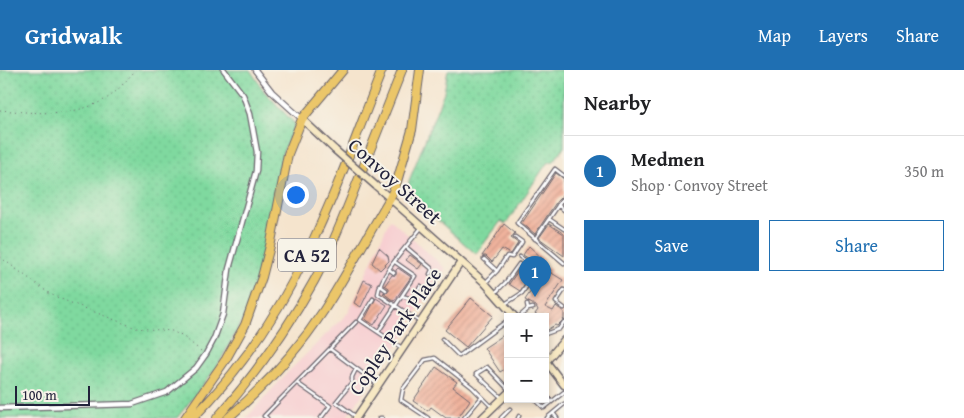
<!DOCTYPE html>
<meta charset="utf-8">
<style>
:root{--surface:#fff;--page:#f2f2f2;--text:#202124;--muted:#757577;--line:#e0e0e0;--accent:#1f6fb2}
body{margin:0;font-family:"Gentium Book Plus",serif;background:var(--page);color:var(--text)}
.controls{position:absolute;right:15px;bottom:15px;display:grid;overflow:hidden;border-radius:0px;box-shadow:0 2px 8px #0003}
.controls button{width:45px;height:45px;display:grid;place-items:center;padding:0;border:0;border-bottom:1px solid var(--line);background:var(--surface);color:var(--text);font:25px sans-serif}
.scale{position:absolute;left:15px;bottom:12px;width:75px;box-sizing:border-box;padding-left:5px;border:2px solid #22223b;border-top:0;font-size:14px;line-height:18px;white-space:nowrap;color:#22223b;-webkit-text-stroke:4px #f7f3e8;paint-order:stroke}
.you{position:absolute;left:295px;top:124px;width:18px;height:18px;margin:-12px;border:4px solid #fff;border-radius:50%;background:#1a73e8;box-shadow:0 0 0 8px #1a73e833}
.badge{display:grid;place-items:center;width:32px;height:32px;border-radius:50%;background:var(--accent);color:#fff;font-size:16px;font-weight:700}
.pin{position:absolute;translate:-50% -41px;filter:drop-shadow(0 1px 2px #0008)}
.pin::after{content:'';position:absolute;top:26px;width:18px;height:15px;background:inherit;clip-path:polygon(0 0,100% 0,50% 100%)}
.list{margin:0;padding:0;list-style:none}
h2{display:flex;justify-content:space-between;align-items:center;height:65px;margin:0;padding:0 20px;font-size:21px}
h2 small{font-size:16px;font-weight:400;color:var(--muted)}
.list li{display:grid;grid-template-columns:32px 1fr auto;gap:15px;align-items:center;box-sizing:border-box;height:70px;padding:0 20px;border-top:1px solid var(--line)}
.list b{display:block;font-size:19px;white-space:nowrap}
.list p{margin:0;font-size:16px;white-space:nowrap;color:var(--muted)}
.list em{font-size:16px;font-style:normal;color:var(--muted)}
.actions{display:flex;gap:10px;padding:15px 20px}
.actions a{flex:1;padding:11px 0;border:1px solid var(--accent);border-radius:0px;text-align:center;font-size:18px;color:var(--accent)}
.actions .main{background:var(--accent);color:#fff}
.map{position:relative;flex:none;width:564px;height:348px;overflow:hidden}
header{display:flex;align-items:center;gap:30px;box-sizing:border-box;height:70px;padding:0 25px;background:var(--accent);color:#fff}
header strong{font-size:24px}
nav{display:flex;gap:28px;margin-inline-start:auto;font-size:18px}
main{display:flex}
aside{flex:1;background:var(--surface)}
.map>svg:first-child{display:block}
</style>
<header>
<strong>Gridwalk</strong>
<nav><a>Map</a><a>Layers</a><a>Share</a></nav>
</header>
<main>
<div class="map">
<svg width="564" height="348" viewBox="0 0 564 348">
<defs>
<pattern id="grass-dots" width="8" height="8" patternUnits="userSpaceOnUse" patternTransform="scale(1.25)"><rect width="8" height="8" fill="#7fd99f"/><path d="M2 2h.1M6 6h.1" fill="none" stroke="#6dba8a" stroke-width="1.8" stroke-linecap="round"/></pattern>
<pattern id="building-hatch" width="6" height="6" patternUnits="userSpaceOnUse" patternTransform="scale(1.25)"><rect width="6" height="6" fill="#f0b39d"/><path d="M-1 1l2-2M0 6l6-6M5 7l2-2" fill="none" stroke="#ce9a88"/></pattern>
</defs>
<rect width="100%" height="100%" fill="#f7f3e8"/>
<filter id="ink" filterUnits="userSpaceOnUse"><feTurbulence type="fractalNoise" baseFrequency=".02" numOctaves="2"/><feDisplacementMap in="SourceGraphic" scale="10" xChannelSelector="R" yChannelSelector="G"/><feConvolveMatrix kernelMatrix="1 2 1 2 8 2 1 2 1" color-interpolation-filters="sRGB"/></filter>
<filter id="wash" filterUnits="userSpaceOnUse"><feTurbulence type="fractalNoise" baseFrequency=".0096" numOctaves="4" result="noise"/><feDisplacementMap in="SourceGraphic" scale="20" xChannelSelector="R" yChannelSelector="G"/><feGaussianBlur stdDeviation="1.12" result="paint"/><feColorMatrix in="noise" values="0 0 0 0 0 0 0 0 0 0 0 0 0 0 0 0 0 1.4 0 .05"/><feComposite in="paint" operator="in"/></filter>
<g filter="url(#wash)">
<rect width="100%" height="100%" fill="#f5e4cd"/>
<path fill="#f7cfd1" d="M 390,149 L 446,199 L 419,237 L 404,265 L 346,348 L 246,348 L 289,301 L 349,242 Z"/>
<path fill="url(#grass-dots)" stroke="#507e6d" d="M 0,0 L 250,0 L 264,21 L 295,54 L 282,84 L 262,191 L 246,244 L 217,297 L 177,348 L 0,348 Z
M 448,0 L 564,0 L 564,77 L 554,91 L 547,93 L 506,154 L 501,151 L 476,184 L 409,125 L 409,111 L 444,22 Z"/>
<g id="blocks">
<path fill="url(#building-hatch)" d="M 556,103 L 564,109 L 564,124 L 557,131 L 535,164 L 522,153 Z
M 504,154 L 515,163 L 511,168 L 518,173 L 511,184 L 502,179 L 492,192 L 486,186 L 482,186 Z
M 549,154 L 564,164 L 564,186 L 539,168 Z
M 529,176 L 544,190 L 540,196 L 523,185 Z
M 379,178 L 388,186 L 389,191 L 380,200 L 372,193 Z
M 410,185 L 422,194 L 418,199 L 406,190 Z
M 522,195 L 532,202 L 520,221 L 509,214 Z
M 547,197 L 551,200 L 550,202 L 563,210 L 545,237 L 553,241 L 556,236 L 564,242 L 564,249 L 557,256 L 555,255 L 545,261 L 545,247 L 539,247 L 535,244 L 538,240 L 536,236 L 525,230 Z
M 398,198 L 411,207 L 394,231 L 383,223 L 389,221 L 389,218 L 385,215 L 392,205 L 396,205 L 396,200 Z
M 364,210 L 372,214 L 361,237 L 354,233 Z
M 376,228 L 387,235 L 374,255 L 365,249 Z
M 471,228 L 493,246 L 466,277 L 445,260 Z
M 508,262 L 508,297 L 500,302 L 484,278 Z
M 436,297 L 457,312 L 453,317 L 470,330 L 458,348 L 446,348 L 431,337 L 428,341 L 413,331 Z"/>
</g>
</g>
<g filter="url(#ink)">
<use href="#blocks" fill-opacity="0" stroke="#6c666e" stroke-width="1"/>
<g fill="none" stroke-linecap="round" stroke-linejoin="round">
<defs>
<path id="lane" d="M 564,106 L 555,99 L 517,153 L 564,193
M 558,135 L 564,140
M 549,149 L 564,159
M 535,169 L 564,127
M 406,177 L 431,198 L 432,200 L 430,204
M 484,189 L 497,201
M 395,192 L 415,206 L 378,262 L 402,278
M 390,200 L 394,203
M 486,212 L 497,201 L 507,186 L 512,187 L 522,172 L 515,167
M 379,215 L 386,220
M 564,220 L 556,232 L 564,238
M 496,222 L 506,212 L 519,194
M 402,226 L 412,229 L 421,216
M 373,229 L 360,250 L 378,262
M 505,234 L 522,223 L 538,199 L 520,187
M 528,239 L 533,238
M 519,247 L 528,239 L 527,234
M 420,252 L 378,224 C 381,203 408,175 421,158
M 545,264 L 559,259 L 564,252
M 442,269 L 459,286 L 508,250
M 330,279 L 377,314
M 297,313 L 330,336 L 321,348
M 545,324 L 551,331
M 502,328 L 476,304 L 487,297 L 508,319
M 535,329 L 544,338 L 564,322
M 553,343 L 557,348
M 355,346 L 336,332 L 352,312 L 352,307 L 356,299
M 267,348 L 264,346 L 356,252
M 380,348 L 382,348
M 428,348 L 401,330 L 403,319 L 425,290 L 435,288 L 472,317 L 492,337
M 464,348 L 481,328
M 501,348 L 510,339
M 518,348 L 519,346
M 547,348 L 564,334"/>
<path id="street" d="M 255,0 L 272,22 L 302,49
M 0,338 L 132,334 L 167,322 L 196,298 L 206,284 L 214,269 L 223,244 L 229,199 L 256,101 L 257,82 L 250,44 L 243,25 L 224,0"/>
<path id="secondary" d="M 302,49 L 335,80
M 376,116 L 484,212 L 515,247
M 545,290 L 564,315
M 545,293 L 564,270
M 356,348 L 461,192
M 482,348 L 508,323"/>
<path id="highway" d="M 185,348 L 226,289 L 245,255 L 262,207 L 271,172 L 288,84 L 302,49 L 343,0
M 193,348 C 239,301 279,243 307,183 C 336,124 358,61 382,0
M 217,348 C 254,306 287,260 314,211 C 331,180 344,146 357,113 C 372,76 387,38 402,0
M 228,348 C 264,317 298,280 324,240 C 347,204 368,165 390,128 L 396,115 L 412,60 L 420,0"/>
</defs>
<use href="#lane" stroke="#6c666e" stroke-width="5"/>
<use href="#street" stroke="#6c666e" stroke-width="7"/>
<use href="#secondary" stroke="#6c666e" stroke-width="9"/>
<use href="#highway" stroke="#6c666e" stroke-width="10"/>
<path stroke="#6c666e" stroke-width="1" stroke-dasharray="1 4" stroke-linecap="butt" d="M 0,40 C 37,43 76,48 109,27 C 119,20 127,9 136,0
M 0,187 L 50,224 L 66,231 L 136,258 L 172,261 L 185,268 L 201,281"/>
<use href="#lane" stroke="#fff" stroke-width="2.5"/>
<use href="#street" stroke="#fff" stroke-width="4.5"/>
<use href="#secondary" stroke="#f7e8c3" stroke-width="6"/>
<use href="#highway" stroke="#ebc669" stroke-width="8"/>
<defs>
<path id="secondary-bridge" d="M 335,80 L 376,116"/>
</defs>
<use href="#secondary-bridge" stroke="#6c666e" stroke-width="9" stroke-linecap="butt"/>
<use href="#secondary-bridge" stroke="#f7e8c3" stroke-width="6"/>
</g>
</g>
<g text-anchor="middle" stroke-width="4" stroke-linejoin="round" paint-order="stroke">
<rect fill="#f7f3e8" stroke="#62616f" stroke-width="1" x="278" y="168.5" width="58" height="33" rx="4"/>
<g font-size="19" font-weight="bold" fill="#22223b">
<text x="307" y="192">CA 52</text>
</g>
<g font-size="20" fill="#22223b" stroke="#f7f3e8">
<text transform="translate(395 111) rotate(42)" y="7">Convoy Street</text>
<text transform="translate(395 261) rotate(-56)" y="7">Copley Park Place</text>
</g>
</g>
</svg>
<div class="controls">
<button>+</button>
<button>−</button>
</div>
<div class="scale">100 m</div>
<div class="you"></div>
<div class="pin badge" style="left:535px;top:227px">1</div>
</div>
<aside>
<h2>Nearby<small></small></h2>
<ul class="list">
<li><span class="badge">1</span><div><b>Medmen</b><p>Shop · Convoy Street</p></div><em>350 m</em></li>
</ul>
<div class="actions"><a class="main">Save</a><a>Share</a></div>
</aside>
</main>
